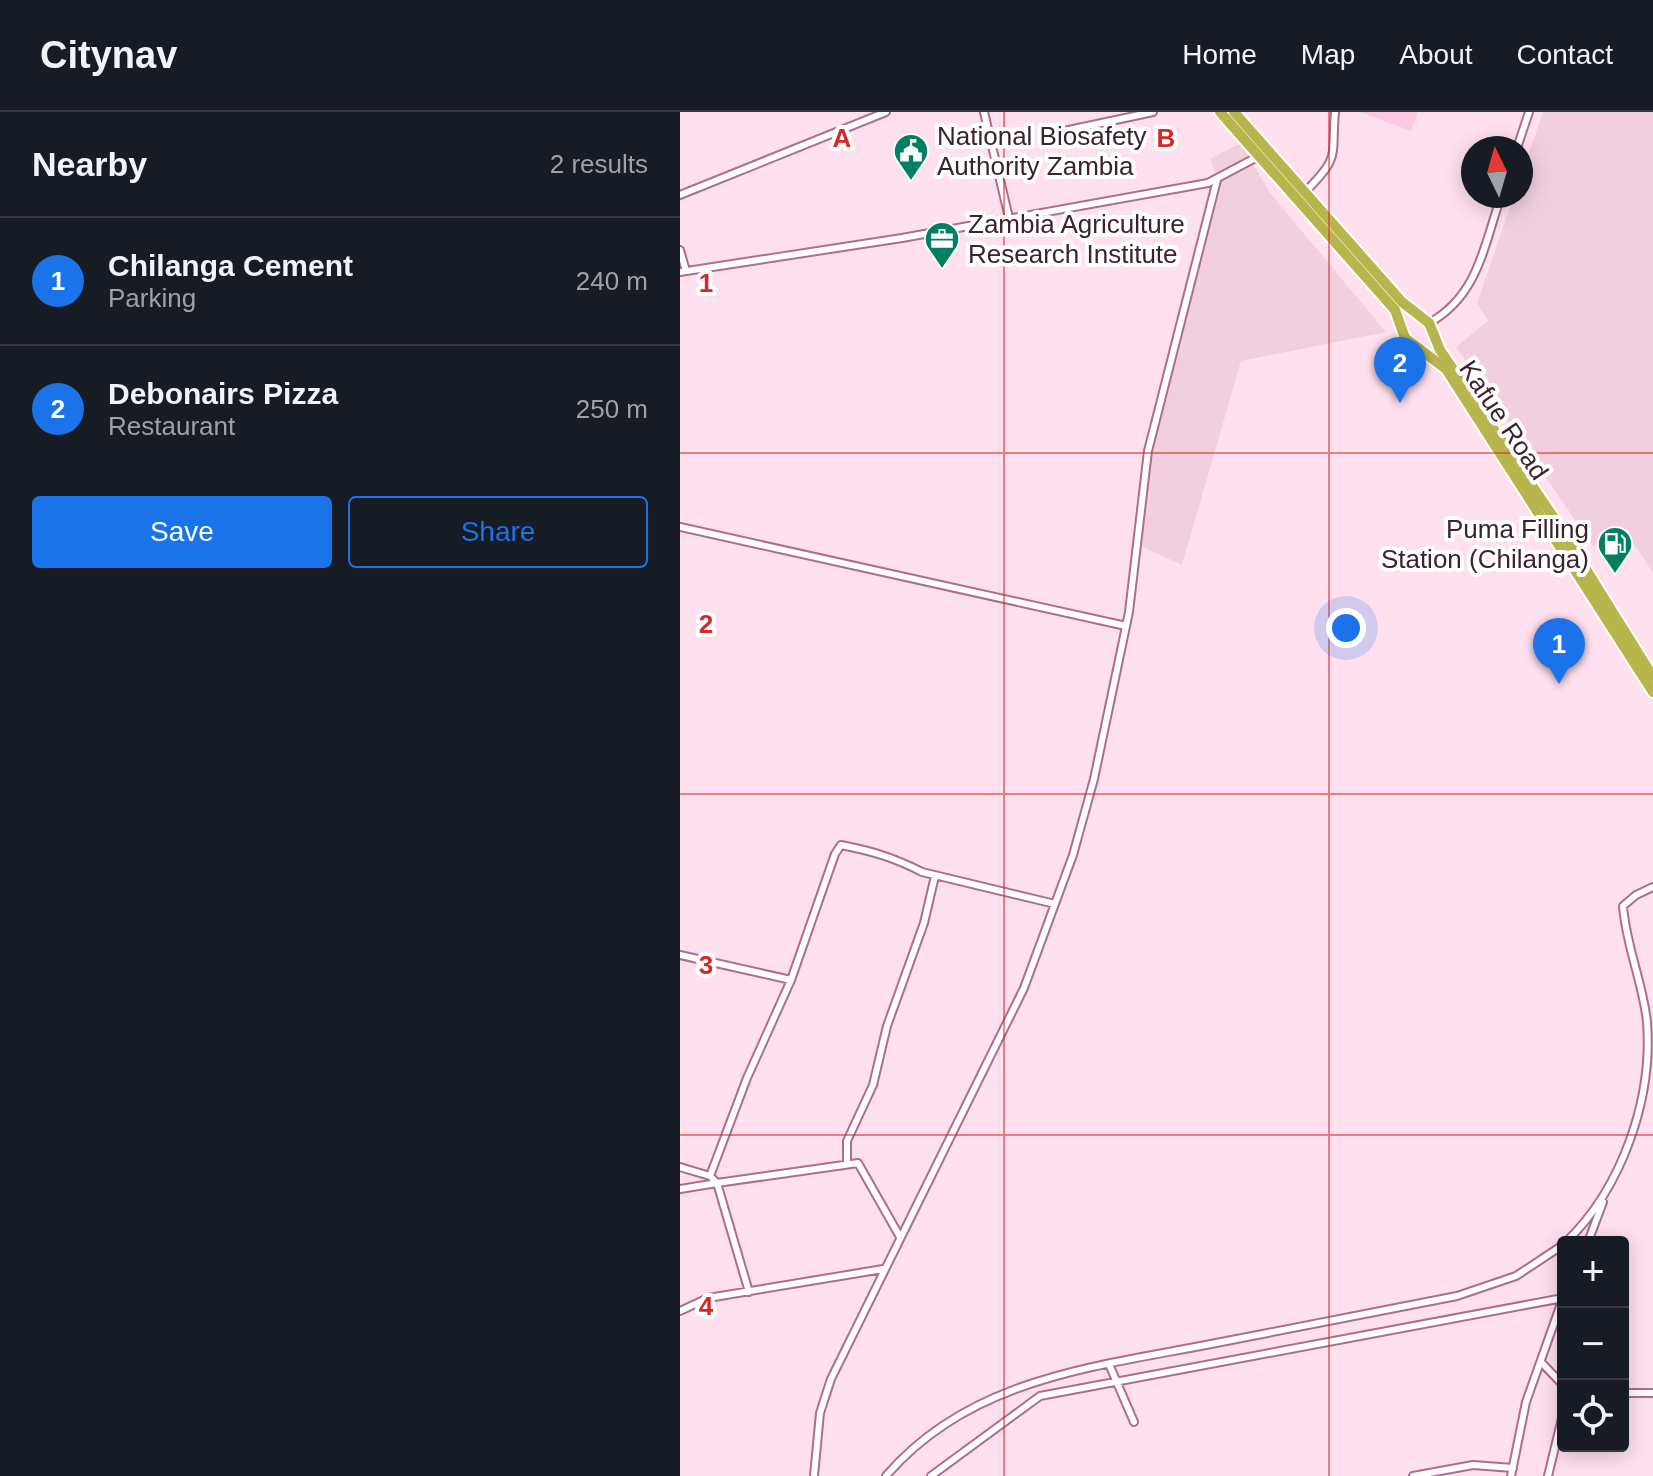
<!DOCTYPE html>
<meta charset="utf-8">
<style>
:root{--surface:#171b24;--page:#242831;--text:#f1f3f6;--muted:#9ea1a6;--line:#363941;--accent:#1a73e8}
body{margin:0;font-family:Arial,sans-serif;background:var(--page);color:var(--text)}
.controls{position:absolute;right:24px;bottom:24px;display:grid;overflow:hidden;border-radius:8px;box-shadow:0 4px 20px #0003}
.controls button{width:72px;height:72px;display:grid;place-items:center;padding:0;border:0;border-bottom:2px solid var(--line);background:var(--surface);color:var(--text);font:40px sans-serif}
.compass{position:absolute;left:781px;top:24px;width:72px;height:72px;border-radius:50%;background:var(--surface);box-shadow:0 4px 20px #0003;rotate:355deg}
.you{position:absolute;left:666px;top:516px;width:28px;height:28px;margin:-20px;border:6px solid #fff;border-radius:50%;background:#1a73e8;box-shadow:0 0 0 12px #1a73e833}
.badge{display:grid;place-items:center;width:52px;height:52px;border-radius:50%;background:var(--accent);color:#fff;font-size:26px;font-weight:700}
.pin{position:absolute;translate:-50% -66px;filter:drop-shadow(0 2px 4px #0008)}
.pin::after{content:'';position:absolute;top:42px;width:28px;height:24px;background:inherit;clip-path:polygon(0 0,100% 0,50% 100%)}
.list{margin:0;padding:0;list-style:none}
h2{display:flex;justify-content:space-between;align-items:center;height:104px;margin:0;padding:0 32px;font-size:34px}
h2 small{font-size:26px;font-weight:400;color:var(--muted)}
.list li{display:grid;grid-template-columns:52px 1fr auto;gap:24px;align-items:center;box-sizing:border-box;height:128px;padding:0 32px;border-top:2px solid var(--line)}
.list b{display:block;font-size:30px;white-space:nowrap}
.list p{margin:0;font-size:26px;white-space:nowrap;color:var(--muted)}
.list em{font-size:26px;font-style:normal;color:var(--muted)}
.actions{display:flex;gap:16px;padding:24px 32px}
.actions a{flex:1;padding:18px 0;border:2px solid var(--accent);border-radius:8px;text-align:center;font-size:28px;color:var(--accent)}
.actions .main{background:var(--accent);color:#fff}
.icon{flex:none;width:44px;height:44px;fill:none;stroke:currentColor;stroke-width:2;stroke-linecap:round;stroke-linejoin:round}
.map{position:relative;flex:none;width:973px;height:1364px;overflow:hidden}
header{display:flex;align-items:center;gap:48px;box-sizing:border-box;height:112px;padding:0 40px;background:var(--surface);border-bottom:2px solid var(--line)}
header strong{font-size:38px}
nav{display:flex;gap:44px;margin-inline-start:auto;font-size:28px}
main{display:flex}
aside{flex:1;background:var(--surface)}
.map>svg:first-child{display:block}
</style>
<header>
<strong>Citynav</strong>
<nav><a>Home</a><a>Map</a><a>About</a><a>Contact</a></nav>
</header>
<main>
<aside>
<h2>Nearby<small>2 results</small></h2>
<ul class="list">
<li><span class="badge">1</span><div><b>Chilanga Cement</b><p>Parking</p></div><em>240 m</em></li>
<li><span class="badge">2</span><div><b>Debonairs Pizza</b><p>Restaurant</p></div><em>250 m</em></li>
</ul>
<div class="actions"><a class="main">Save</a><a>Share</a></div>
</aside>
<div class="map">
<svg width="973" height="1364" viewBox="0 0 973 1364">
<rect width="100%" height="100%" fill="#ffe0ee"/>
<path fill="#f1cfdf" d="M 863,0 L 973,0 L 973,460 L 943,416 L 913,434 L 776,235 L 808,209 L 797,191 L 834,84 L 841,84 L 841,64 Z
M 561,31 L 590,81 L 706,220 L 561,249 L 502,453 L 461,434 L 472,338 L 541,74 L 530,47 Z"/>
<path fill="#fec7e2" d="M 680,0 L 738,0 L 731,19 Z"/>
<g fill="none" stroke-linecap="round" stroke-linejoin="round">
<defs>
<path id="minor" d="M 304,0 L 329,106
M 365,23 L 473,0
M 837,36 L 849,0
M 625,80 C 661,44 651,46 655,0
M 0,83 L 206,0
M 0,138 L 6,159
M 0,160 L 222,126 L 528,71 L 579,44
M 749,211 C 798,184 804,134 821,84
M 0,415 L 446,514
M 0,843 L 111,868
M 167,1052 L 167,1029 L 193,973 L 207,914 L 244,811 L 255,764
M 0,1055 L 30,1064
M 0,1077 L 37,1071 L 69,1180
M 220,1125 L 178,1051 L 37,1071 L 30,1064 L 67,966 L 111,868 L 155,742 L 161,733 C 192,739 215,746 242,760 L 375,792
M 886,1130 C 942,1076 973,987 967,910 C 963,871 946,834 943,794 L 956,783 L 973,775
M 908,1130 L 923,1090
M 0,1199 L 28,1186 L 203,1157
M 861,1250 L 883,1273
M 429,1252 L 454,1310
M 943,1281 L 973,1281
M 134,1364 L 140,1301 L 151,1267 L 344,876 L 393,743 L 414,667 L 449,500 L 468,339 L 537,68
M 206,1364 C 289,1267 413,1255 531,1232 C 613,1216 695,1200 777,1184 L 836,1164 L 883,1133
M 251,1364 L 360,1284 L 883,1186
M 733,1364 L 793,1353 L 833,1356
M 831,1364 L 846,1290 L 883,1186
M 868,1364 L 883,1302"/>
<path id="highway" d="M 540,0 L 715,198 L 725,226 L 766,257 L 973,580
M 554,0 L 722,190 L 749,211 L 760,238 L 874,406 L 973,565"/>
</defs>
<use href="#minor" stroke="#b06b8f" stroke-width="10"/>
<use href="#highway" stroke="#fff" stroke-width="14"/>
<use href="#minor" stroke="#fff" stroke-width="6"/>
<use href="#highway" stroke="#b8b54d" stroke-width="10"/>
</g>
<path fill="none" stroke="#d62828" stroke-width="2" stroke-opacity="0.55" d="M 324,0 L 324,1364M 649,0 L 649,1364M 0,341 L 973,341M 0,682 L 973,682M 0,1023 L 973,1023"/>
<defs>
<symbol id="civic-pin" viewBox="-11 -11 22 30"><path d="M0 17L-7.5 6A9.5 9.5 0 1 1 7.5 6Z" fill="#018061" stroke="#fff"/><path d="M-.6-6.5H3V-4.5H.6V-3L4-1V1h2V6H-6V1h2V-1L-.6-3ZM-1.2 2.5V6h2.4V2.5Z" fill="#fff"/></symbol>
<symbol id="office-pin" viewBox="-11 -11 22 30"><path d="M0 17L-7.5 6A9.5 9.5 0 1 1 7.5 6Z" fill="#018061" stroke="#fff"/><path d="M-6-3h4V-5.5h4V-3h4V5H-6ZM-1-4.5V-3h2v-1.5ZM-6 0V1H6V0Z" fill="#fff"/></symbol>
<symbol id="fuel-pin" viewBox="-11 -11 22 30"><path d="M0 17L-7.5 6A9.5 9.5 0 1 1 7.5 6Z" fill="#018061" stroke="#fff"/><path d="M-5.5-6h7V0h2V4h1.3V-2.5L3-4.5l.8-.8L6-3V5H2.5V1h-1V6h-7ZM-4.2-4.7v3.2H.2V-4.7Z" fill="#fff"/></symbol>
</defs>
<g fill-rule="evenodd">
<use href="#civic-pin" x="211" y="19" width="40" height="54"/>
<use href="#office-pin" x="242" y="107" width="40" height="54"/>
<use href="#fuel-pin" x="915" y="412" width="40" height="54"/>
</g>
<g text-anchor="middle" stroke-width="8" stroke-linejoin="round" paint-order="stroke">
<g font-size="26" fill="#3d212f" stroke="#fff" text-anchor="start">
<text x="257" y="33">National Biosafety<tspan x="257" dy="30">Authority Zambia</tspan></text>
<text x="288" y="121">Zambia Agriculture<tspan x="288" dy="30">Research Institute</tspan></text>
<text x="909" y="426" text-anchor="end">Puma Filling<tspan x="909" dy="30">Station (Chilanga)</tspan></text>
</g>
<g font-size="26" fill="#3d212f" stroke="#fff">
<text transform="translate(824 308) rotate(56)" y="9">Kafue Road</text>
</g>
</g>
<g font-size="26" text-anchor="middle" font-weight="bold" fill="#d62828" stroke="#fff" stroke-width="8" stroke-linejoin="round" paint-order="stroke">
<text x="162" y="35">A</text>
<text x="486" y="35">B</text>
<text x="26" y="180">1</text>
<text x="26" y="521">2</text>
<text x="26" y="862">3</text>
<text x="26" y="1203">4</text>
</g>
</svg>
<div class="controls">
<button>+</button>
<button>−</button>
<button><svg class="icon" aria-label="locate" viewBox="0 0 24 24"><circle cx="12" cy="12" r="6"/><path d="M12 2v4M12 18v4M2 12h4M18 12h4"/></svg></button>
</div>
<svg class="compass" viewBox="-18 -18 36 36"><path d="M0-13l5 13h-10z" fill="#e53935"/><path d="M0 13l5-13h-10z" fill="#9ea1a6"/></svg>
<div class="you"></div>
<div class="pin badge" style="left:879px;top:572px">1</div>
<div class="pin badge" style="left:720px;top:291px">2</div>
</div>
</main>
